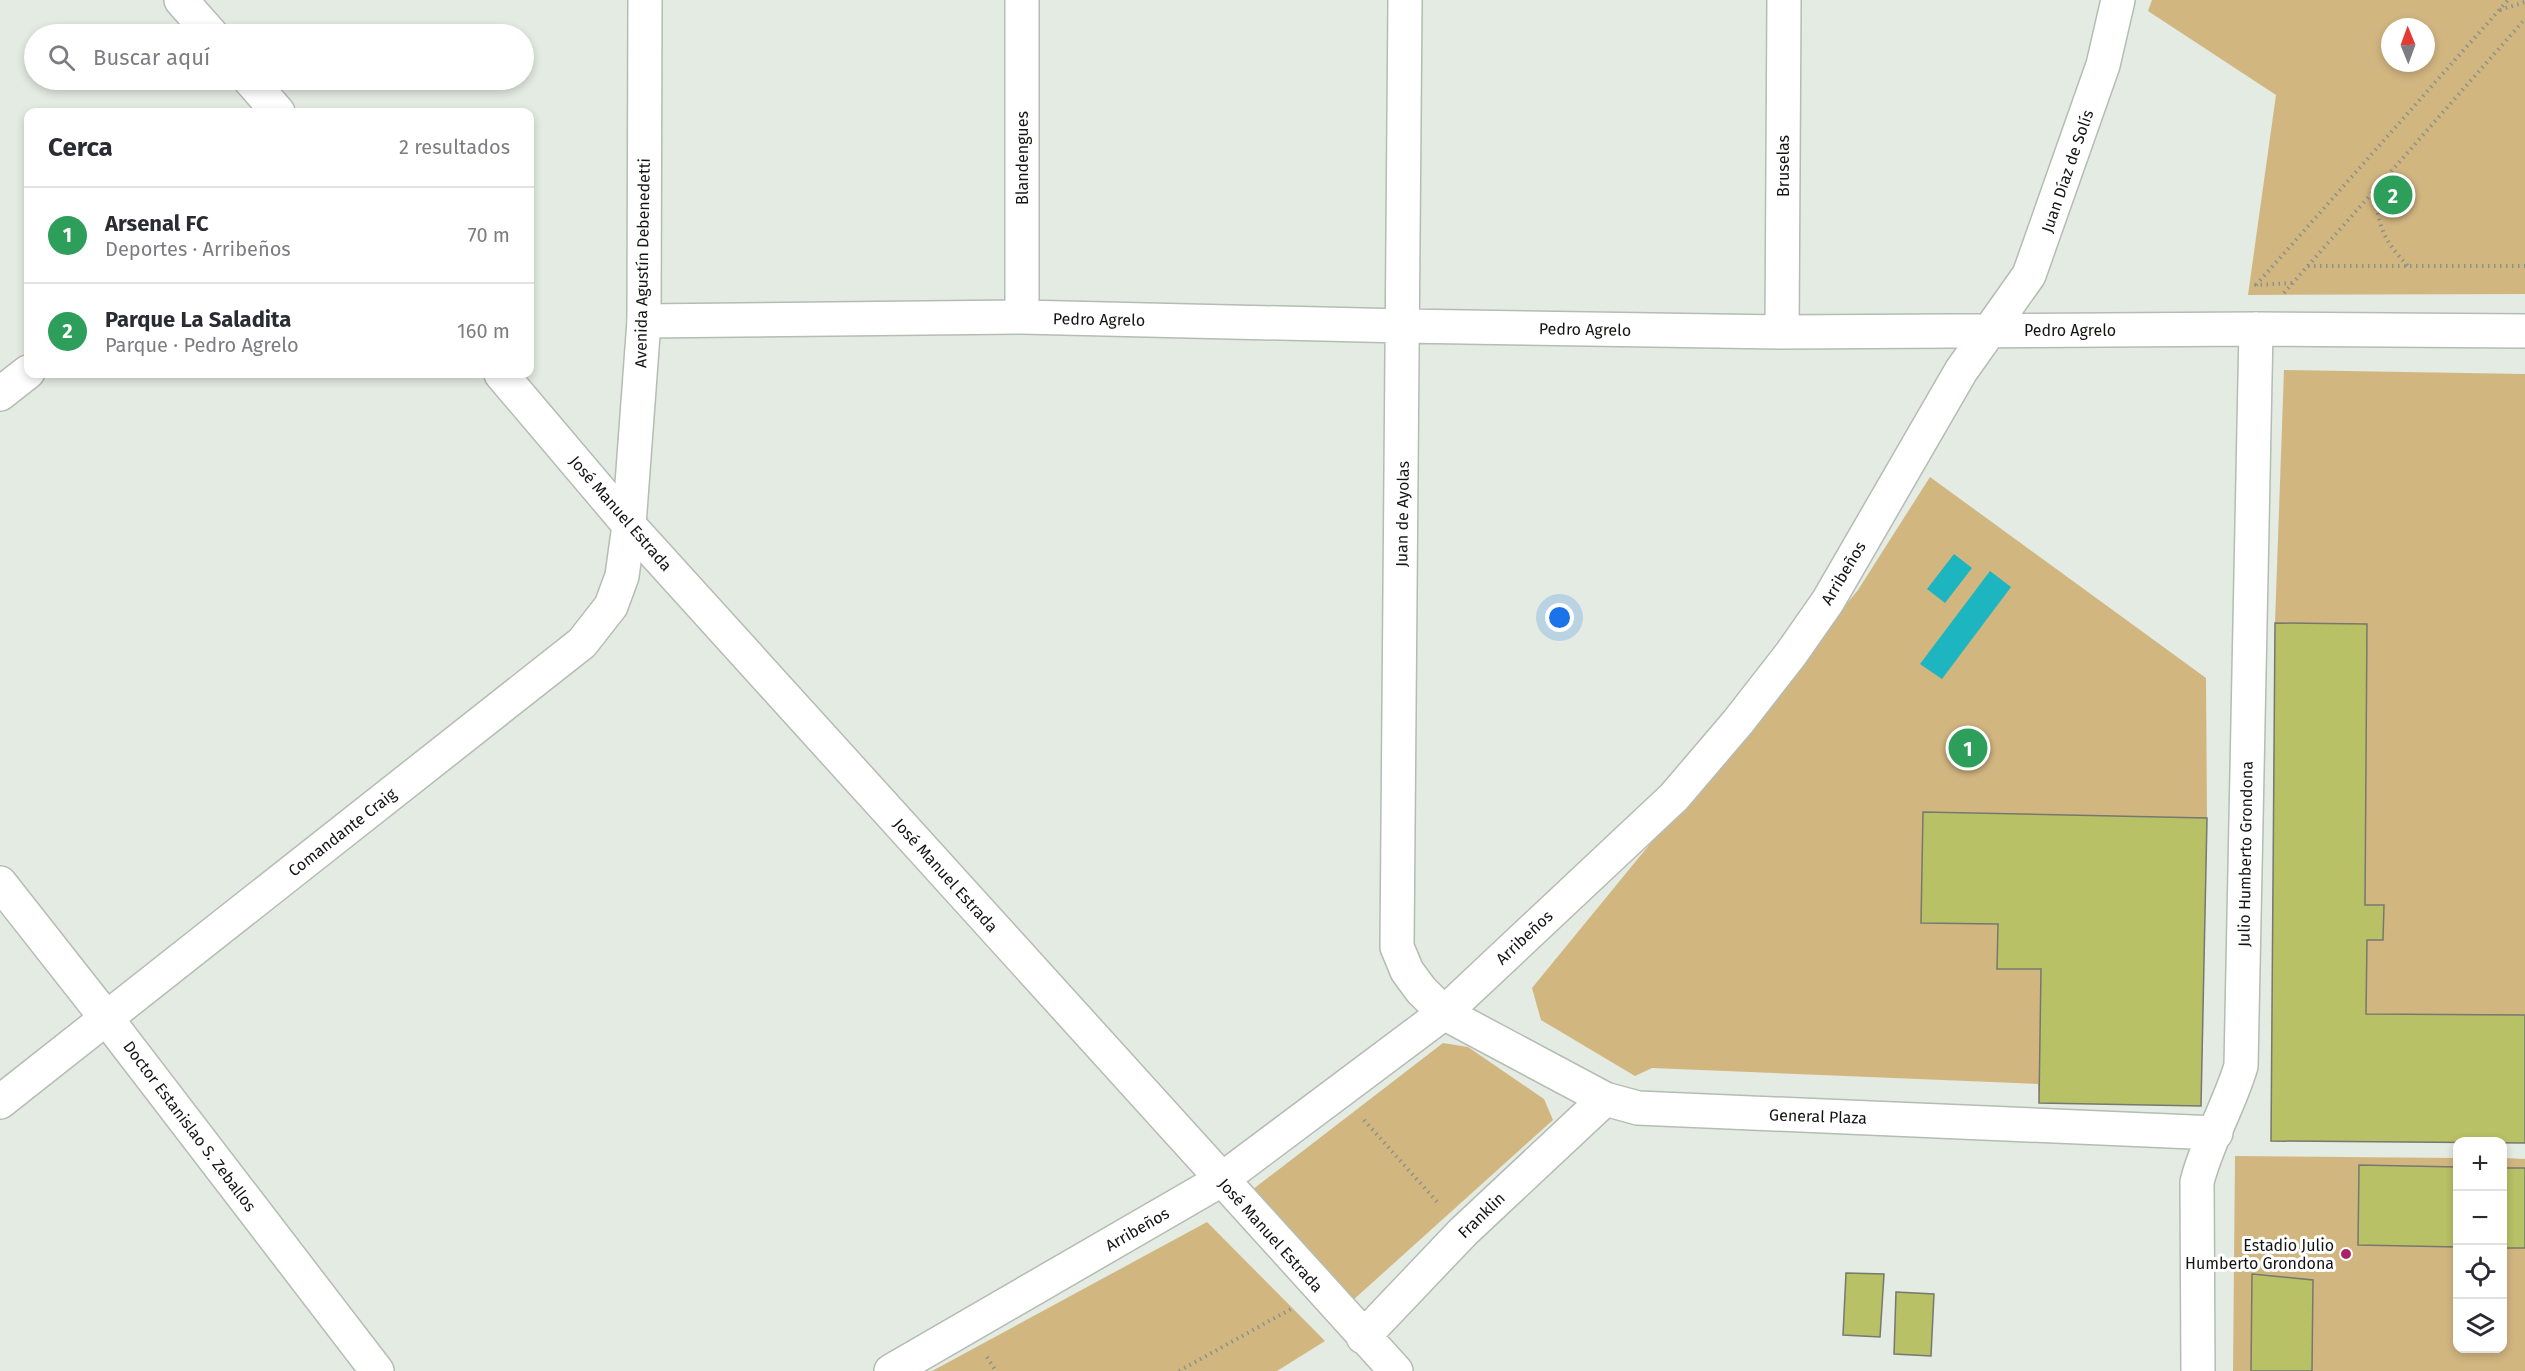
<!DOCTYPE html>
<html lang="es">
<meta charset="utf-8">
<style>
:root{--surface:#fff;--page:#f2f2f3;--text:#2b2b33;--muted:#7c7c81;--line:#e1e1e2;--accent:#b45309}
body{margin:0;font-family:"Fira Sans",sans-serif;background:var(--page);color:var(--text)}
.controls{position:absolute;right:18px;bottom:18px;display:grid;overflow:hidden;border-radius:12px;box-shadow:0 3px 9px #0003}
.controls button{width:54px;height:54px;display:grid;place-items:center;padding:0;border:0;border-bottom:2px solid var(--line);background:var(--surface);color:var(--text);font:30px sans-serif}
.compass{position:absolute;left:2381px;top:18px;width:54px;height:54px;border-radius:50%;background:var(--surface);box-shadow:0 3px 9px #0003;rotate:359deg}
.you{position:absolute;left:1560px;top:618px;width:21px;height:21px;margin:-15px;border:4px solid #fff;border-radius:50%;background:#1a73e8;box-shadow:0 0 0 9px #1a73e833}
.badge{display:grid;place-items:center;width:39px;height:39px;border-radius:50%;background:var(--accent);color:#fff;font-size:20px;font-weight:700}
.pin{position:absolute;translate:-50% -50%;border:3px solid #fff;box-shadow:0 2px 6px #0006}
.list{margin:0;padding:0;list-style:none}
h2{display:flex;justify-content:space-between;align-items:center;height:78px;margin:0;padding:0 24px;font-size:26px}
h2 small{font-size:20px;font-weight:400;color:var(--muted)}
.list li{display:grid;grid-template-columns:39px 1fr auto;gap:18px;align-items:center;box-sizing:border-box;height:96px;padding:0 24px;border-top:2px solid var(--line)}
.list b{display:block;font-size:22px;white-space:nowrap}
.list p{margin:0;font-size:20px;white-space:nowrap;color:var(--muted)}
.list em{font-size:20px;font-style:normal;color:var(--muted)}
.icon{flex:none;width:33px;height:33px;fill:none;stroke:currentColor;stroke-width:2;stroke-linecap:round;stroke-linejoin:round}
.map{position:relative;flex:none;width:2525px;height:1371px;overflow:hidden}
.search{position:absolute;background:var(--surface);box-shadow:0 3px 9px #0003;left:24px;top:24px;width:510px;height:66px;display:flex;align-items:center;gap:15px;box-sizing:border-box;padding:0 21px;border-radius:33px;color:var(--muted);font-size:22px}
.panel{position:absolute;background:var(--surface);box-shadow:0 3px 9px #0003;left:24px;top:108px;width:510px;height:270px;border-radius:12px}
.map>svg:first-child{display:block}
</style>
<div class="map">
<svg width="2525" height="1371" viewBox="0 0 2525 1371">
<rect width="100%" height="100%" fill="#e3ebe2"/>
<path fill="#d2b680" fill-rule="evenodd" d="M 2152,0 L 2525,0 L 2525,294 L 2248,295 L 2276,95 L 2148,11 ZM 2390,27 L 2426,27 L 2426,63 L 2390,63 Z
M 2284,370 L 2525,374 L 2525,1143 L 2271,1141 L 2275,623 Z
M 1930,477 L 2206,678 L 2207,818 L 2201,1106 L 2039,1103 L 2038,1084 L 1652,1068 L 1635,1076 L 1541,1020 L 1532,988 L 1858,590 Z
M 1443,1043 L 1468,1047 L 1544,1099 L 1553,1120 L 1352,1301 L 1252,1190 Z
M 2235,1156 L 2457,1158 L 2458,1348 L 2502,1348 L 2503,1158 L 2525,1159 L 2525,1371 L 2233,1371 Z
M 1207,1222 L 1325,1341 L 1277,1371 L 932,1371 Z"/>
<path fill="#1cb5c0" d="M 1954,554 L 1972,568 L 1945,603 L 1927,589 Z
M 1990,571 L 2011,587 L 1942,679 L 1920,664 Z"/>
<path fill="#b8c166" stroke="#77786f" stroke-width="1.5" d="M 2275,623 L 2367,624 L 2365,905 L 2384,905 L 2383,940 L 2367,940 L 2366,1014 L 2525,1015 L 2525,1143 L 2271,1141 Z
M 1923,812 L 2207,818 L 2201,1106 L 2039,1103 L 2041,969 L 1997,969 L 1998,924 L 1921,923 Z
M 2359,1165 L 2458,1167 L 2458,1247 L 2358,1245 Z
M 2502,1168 L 2525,1168 L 2525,1248 L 2502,1248 Z
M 1846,1273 L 1884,1274 L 1880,1337 L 1843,1335 Z
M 2252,1274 L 2313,1280 L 2312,1371 L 2251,1371 Z
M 1896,1292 L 1934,1294 L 1931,1356 L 1894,1354 Z"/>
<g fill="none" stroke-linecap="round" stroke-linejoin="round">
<defs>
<path id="minor" d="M 181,0 L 211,34
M 1022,0 L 1022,317
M 1405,0 L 1397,947 L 1407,971 L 1421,990 L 1444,1013 L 1605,1099 L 1638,1108 L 2216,1133
M 250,80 L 278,112
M 644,321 L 1022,317 L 1404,326 L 1782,332 L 2256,329 L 2525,331
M 1782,332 L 1784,0
M 501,374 L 629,525 L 1396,1371
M 0,394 L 28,372
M 0,883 L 107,1019 L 377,1371
M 1363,1337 L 1463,1232 L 1605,1099
M 891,1371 L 1221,1180 L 1444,1013 L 1674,797 L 1738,722 L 1791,654 L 1828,601 L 1961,371 L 2029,275 L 2103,65 L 2118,0
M 2198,1371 L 2197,1182 C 2207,1142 2229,1106 2241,1066 L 2256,329"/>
<path id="major" d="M 0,1102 L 582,643 L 611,606 L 622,576 L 629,525 L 644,321 L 645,0"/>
</defs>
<use href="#minor" stroke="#b4bcb4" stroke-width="36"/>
<use href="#major" stroke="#b4bcb4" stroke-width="36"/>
<path stroke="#8c928c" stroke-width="4" stroke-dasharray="1.5 4.5" stroke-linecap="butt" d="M 2500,10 L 2525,2
M 2376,189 C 2377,225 2383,240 2408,266
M 2308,266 L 2525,266
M 2292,283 L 2256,285 L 2508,0
M 2284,293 L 2525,19
M 1364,1120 L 1439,1204
M 987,1357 L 996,1371
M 1179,1371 L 1291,1309"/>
<use href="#minor" stroke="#fff" stroke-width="33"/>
<use href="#major" stroke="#fff" stroke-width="33"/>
</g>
<circle fill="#ab2367" stroke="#fff" stroke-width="2" cx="2346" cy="1254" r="6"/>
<g text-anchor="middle" stroke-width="6" stroke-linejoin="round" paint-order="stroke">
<g font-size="16" fill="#121512" stroke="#fff">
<text transform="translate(1022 158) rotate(-90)" y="6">Blandengues</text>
<text transform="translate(1783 166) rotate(-90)" y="6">Bruselas</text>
<text transform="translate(2067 171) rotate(-71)" y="6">Juan Díaz de Solís</text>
<text transform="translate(642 263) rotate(-89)" y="6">Avenida Agustín Debenedetti</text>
<text transform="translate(1099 319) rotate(1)" y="6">Pedro Agrelo</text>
<text transform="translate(1585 329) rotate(1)" y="6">Pedro Agrelo</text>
<text x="2070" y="336">Pedro Agrelo</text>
<text transform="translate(621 513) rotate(49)" y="6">José Manuel Estrada</text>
<text transform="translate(1402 514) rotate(-89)" y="6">Juan de Ayolas</text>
<text transform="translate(1843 573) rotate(-59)" y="6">Arribeños</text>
<text transform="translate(342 832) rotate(-38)" y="6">Comandante Craig</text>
<text transform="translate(2245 854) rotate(-89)" y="6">Julio Humberto Grondona</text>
<text transform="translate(946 875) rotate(48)" y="6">José Manuel Estrada</text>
<text transform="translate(1524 937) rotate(-43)" y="6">Arribeños</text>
<text transform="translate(1818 1116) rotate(2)" y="6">General Plaza</text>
<text transform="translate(190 1126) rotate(53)" y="6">Doctor Estanislao S. Zeballos</text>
<text transform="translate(1481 1215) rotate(-44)" y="6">Franklin</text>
<text transform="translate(1137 1229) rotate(-30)" y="6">Arribeños</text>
<text transform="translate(1271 1235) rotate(48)" y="6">José Manuel Estrada</text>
</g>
<g font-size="16" fill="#121512" stroke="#fff" text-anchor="end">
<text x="2334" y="1251">Estadio Julio<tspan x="2334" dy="18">Humberto Grondona</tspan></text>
</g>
</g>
</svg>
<div class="controls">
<button>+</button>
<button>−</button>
<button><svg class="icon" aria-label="locate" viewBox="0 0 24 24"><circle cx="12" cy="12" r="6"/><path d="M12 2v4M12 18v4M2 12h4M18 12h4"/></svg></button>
<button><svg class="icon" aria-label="layers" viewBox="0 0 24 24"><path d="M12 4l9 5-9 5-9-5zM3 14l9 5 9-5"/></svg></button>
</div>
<svg class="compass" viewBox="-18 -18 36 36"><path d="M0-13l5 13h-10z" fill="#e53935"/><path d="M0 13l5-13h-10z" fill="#7c7c81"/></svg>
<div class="you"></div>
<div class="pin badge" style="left:1968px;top:748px;background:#2e9e5b">1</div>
<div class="pin badge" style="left:2393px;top:195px;background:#2e9e5b">2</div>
<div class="search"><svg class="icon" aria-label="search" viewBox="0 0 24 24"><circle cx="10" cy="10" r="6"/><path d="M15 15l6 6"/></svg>Buscar aquí</div>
<section class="panel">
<h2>Cerca<small>2 resultados</small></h2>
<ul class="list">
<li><span class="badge" style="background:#2e9e5b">1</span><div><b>Arsenal FC</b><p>Deportes · Arribeños</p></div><em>70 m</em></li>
<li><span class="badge" style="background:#2e9e5b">2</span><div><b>Parque La Saladita</b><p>Parque · Pedro Agrelo</p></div><em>160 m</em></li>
</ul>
</section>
</div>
